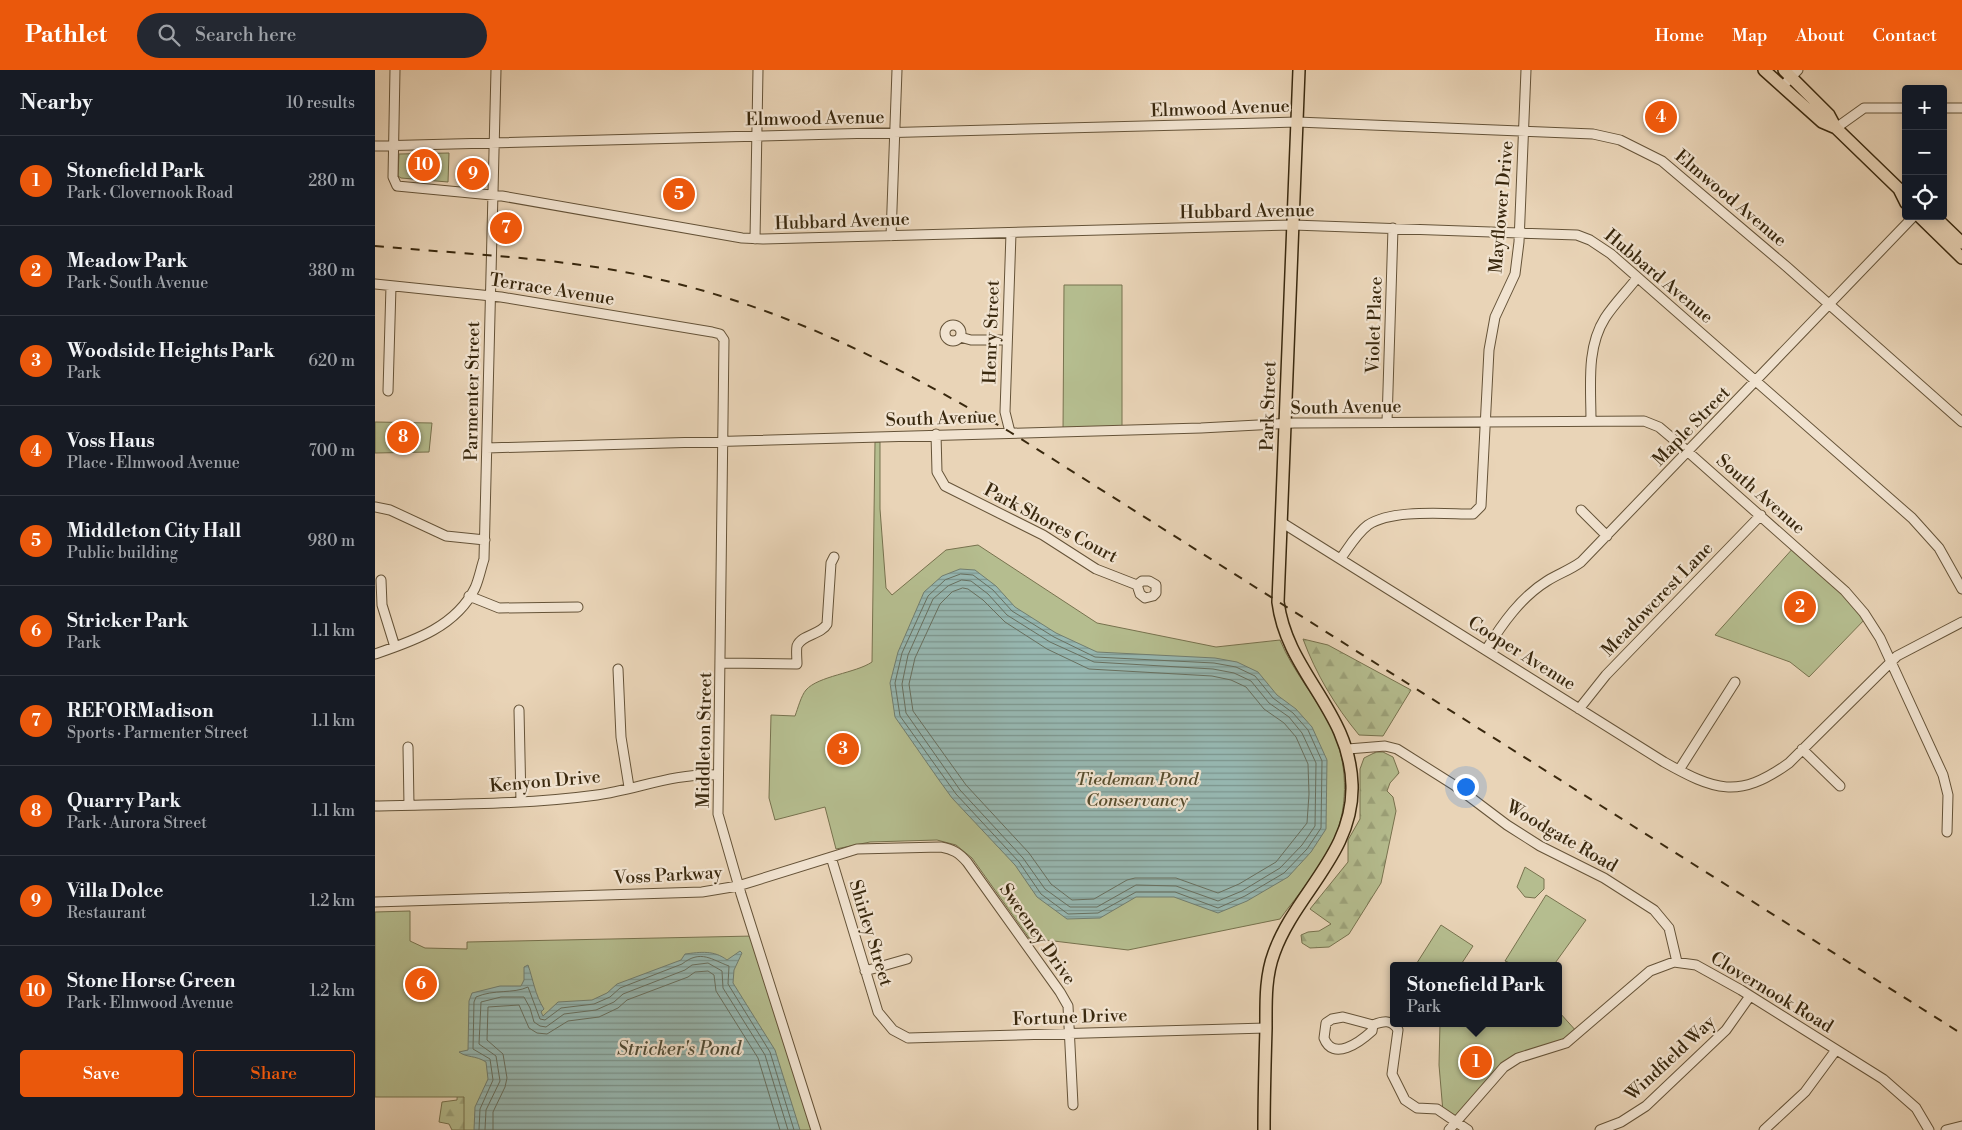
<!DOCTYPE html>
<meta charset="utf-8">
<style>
:root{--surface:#171b24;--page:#242831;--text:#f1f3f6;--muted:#9ea1a6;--line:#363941;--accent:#ea580c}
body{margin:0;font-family:"Libre Bodoni",serif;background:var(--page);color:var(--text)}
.controls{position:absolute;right:15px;top:15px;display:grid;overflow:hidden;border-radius:5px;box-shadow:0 2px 12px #0003}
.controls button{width:45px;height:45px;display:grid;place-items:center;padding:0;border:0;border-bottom:1px solid var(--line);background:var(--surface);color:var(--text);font:25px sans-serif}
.you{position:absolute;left:1090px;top:716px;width:18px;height:18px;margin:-12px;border:4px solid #fff;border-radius:50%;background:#1a73e8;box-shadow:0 0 0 8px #1a73e833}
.badge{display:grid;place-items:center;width:32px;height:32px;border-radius:50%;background:var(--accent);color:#fff;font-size:16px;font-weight:700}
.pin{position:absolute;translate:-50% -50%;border:2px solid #fff;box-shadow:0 1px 5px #0006}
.popup{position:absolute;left:1015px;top:892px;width:172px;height:65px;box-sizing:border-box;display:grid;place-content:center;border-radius:5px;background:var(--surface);filter:drop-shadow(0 1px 4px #0005);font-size:16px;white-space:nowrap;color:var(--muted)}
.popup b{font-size:19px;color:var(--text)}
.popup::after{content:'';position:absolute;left:50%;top:100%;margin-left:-10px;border:10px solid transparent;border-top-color:var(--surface)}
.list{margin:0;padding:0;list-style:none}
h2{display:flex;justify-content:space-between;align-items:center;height:65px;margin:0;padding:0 20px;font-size:21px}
h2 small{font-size:16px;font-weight:400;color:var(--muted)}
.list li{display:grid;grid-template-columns:32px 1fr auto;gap:15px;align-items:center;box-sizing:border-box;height:90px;padding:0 20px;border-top:1px solid var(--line)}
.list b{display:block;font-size:19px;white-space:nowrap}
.list p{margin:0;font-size:16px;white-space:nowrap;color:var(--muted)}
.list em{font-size:16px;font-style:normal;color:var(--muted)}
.actions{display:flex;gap:10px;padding:15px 20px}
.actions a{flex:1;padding:11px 0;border:1px solid var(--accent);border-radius:5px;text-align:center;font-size:18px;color:var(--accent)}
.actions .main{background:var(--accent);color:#fff}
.icon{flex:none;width:28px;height:28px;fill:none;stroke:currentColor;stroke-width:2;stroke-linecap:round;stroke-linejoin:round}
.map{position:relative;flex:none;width:1587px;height:1060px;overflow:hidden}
header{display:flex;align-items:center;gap:30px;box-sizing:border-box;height:70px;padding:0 25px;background:var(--accent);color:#fff}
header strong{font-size:24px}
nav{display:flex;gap:28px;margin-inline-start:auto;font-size:18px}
.search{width:350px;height:45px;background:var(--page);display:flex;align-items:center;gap:12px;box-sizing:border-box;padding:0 18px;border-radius:28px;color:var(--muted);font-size:19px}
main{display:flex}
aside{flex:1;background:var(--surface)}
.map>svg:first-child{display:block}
</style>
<header>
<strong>Pathlet</strong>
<div class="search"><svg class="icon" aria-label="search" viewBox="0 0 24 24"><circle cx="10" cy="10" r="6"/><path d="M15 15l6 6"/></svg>Search here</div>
<nav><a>Home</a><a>Map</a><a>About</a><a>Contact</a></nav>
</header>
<main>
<aside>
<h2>Nearby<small>10 results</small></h2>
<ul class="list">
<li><span class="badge">1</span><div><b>Stonefield Park</b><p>Park · Clovernook Road</p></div><em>280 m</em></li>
<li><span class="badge">2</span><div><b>Meadow Park</b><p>Park · South Avenue</p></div><em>380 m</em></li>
<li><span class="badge">3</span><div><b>Woodside Heights Park</b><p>Park</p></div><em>620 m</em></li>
<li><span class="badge">4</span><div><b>Voss Haus</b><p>Place · Elmwood Avenue</p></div><em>700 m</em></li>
<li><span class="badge">5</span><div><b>Middleton City Hall</b><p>Public building</p></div><em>980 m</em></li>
<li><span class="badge">6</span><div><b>Stricker Park</b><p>Park</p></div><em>1.1 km</em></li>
<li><span class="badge">7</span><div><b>REFORMadison</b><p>Sports · Parmenter Street</p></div><em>1.1 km</em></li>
<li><span class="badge">8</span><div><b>Quarry Park</b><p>Park · Aurora Street</p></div><em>1.1 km</em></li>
<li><span class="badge">9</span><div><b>Villa Dolce</b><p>Restaurant</p></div><em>1.2 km</em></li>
<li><span class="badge">10</span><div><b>Stone Horse Green</b><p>Park · Elmwood Avenue</p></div><em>1.2 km</em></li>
</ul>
<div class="actions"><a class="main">Save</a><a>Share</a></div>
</aside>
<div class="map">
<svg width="1587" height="1060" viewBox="0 0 1587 1060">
<defs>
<pattern id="forest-firs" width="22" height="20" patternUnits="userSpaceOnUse" patternTransform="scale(1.25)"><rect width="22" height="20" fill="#b5bd8f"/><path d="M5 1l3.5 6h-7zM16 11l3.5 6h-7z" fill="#9ca27a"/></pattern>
<pattern id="water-rules" width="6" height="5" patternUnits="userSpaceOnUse" patternTransform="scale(1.25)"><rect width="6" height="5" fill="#97b8b2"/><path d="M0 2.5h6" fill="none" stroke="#7c968f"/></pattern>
</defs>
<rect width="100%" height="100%" fill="#e9d4b7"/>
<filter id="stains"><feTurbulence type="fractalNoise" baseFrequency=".004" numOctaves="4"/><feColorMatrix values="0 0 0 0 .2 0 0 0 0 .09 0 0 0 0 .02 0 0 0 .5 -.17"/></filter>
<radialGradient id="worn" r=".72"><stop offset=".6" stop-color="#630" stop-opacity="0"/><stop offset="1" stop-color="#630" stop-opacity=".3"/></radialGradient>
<path fill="url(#forest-firs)" stroke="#77724e" d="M 928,569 L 953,575 L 1036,620 L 1008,666 L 984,665 C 960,636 941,604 928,569 Z
M 1001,682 L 1008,682 L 1018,687 L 1024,703 L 1015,713 L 1012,721 L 1018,727 L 1021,741 L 1006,813 L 974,864 L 954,877 L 935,878 L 927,873 L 926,865 L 933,862 L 944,861 L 956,854 L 935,839 L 973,792 L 973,770 L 985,749 L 985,699 L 989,688 Z
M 84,982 L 99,1060 L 77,1060 L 74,1054 L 64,1052 L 67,1032 L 82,1030 Z"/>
<path fill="#b5bd8f" stroke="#77724e" d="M 74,83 L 73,112 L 26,108 L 23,106 L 24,84 Z
M 689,215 L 747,215 L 747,359 L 688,361 Z
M 0,352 L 57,353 L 54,382 L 0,383 Z
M 500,372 L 505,372 L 505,439 L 511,518 L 517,525 L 571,480 L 603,475 L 722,553 L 841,577 L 905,570 C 918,602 942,628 957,659 C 972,690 974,734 960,767 C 948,796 924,823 905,849 L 753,880 L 654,868 L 597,788 L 581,775 L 562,770 L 495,772 L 461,779 L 450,737 L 400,750 L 394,728 L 396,645 L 420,646 C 423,638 426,626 431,620 C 443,606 481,603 497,592 Z
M 1420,476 L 1492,547 L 1434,607 L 1415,592 L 1340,565 Z
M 1150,797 L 1169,809 L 1169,819 L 1160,828 L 1150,827 L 1142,817 Z
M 1171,825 L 1211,850 L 1178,896 L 1142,896 L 1130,891 Z
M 35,841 L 35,871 L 50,878 L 92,879 L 92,872 L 379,866 L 441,1060 L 89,1060 L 89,1027 L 0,1027 L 0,842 Z
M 1066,855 L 1098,876 L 1085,896 L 1040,896 Z
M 1184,942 L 1203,963 L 1199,968 L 1143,988 L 1081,1052 L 1068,1042 L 1064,995 L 1065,953 L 1184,953 Z"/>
<path fill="url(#water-rules)" stroke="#717e70" d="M 585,499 L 600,500 L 621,516 L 640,537 L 681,563 L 722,582 L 840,588 L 862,592 L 883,602 L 902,625 L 921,639 L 937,657 L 952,690 L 951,759 L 936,782 L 913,807 L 872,831 L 843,843 L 799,827 L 761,827 L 725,848 L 692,849 L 662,827 L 640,795 L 577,728 L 564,710 L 520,647 L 515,613 L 523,582 L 549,522 L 567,506 Z
M 365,881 L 367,883 L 359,900 L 358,913 L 400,980 L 425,1060 L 99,1060 L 100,1037 L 113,1009 L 111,992 C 100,985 92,988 84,982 L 93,980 L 94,931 L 97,923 L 125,916 L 146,916 L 149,910 L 149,897 L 153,895 C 158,909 160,925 169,939 L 166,942 L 168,946 L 183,932 L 217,930 L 232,923 L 242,914 L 306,890 L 310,884 C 326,882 339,880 352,890 Z"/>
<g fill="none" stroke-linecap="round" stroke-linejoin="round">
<path stroke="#687060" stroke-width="1" d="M 586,504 L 598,505 L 618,520 L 637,541 L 679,567 L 720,587 L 839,593 L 861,597 L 880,606 L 898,628 L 918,643 L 933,660 L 947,691 L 946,758 L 932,779 L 909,803 L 870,826 L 843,838 L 800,822 L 761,822 L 723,843 L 693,844 L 666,824 L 644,792 L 581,724 L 525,646 L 520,613 L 527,583 L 553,526 L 570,510 Z
M 587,510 L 596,511 L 613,524 L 632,545 L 675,572 L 719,592 L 838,599 L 859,603 L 876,611 L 894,633 L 914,647 L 927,663 L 941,693 L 940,756 L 927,775 L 905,798 L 867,821 L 843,831 L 801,816 L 761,815 L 722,837 L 695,837 L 670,819 L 648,788 L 585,720 L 531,643 L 527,614 L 533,585 L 558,529 L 573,516 Z
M 588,518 L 593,519 L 608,530 L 630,552 L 672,579 L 714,599 L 837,606 L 856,610 L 871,617 L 889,639 L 909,653 L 921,667 L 933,694 L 934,724 L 932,753 L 901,792 L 864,814 L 843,823 L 801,808 L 760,808 L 752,810 L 719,829 L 697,830 L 676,814 L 654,783 L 591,715 L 538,641 L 534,614 L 540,588 L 565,534 L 577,522 Z
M 104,1060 L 105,1039 L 118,1010 L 115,989 L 98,979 L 99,932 L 101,927 C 119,919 138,924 153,917 L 165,949 L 170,950 L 186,938 L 219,934 L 235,927 L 245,918 L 307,894 C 326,879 337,890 354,896 L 353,914 L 395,982 L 419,1060
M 110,1060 L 111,1040 L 125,1011 L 121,986 L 104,974 L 106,932 L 126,927 L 149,927 L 155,938 L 159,952 L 165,956 L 171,957 L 189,944 L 221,940 L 239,932 L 248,924 L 310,900 L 317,895 L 333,893 L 347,901 L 348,918 L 390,985 L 413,1060
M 118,1060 L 118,1042 L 130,1017 L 132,1008 L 128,984 L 112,970 L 113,937 L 144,935 L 154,958 L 162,963 L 172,964 L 193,951 L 224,947 L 243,938 L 252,930 L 313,907 L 320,902 L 333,901 L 339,905 L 341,921 L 383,988 L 405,1060"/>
<defs>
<path id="minor" d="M 20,0 L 18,107 L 22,116 L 127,126 L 367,168 L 388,169 L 918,155 L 1202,165 L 1215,170 L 1236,184 L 1537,448 L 1564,478 L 1587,519
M 1408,16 L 1423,0
M 1568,38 L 1587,38
M 1461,58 L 1489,38 L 1531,38
M 0,76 L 922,52 L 1218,64 L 1245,70 L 1287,91 L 1412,197 L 1587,352
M 516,166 L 522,0
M 380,169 L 383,0
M 0,214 L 126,227 L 337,262 L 345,264 L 349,270 L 343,744 L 366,824 L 441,1060
M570 263a8 8 0 1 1 16 0a8 8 0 1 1-16 0Z
M 585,267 L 596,270 L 631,270
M 13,321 L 16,216
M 1216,351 C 1216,316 1211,278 1230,248 C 1239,234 1252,221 1262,208
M 1012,352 L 1018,158
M 635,362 L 630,342 L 636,163
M 561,364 L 562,402 L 570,416 L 668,465 L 721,499 L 762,515
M 112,378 L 826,358 L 919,353 L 1269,351 L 1284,357 L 1303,373 L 1470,521 L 1489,543 L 1505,568 L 1568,705 L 1573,725 L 1572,762
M 0,437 L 15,440 L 71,466 L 110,470
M 1206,440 L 1232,466
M 906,452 L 1289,692 C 1339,720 1363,730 1414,693 L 1522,586 L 1587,552
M 966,488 C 974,477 982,463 993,455 C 1017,439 1069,444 1098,444 L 1106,436 L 1114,280 L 1120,247 L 1140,204 L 1144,172 L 1151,0
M 6,510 L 7,535 L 20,577
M 767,511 L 774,511 L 781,515 L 781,523 L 778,526 L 770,528 L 765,524 L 762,515 Z
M 94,526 L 124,538 L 203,537
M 1111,580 C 1127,554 1146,527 1172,511 C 1183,504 1195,500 1206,492 L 1539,146
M 0,584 C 38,571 81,557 100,518 C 104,509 106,498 109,489 L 121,0
M 346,593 L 422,594 C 422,589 421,581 422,576 C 427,564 446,565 452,554 L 456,493 L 459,487
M 243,599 L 246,667 L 254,717
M 1204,639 L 1231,605 L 1386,445
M 144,640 L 146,732
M 33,677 L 34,735
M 973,679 L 1010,676 L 1022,679 L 1079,715 L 1132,755 L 1165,776 L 1229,808 L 1279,840 L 1294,858 L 1302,892
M 1427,679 L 1465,716
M 1304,700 L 1360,612
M 0,736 C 74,734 149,735 222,725 C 263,719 299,703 342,705
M 456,787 L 503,942 L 518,960 L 533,968 L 891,958
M 0,832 L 327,822 L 363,816 L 482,779 L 566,777 C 578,779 584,783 592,792 L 685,922 L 693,936 L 698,1035
M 490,901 L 532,889
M 968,947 L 998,955 L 997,961 C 985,972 958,992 949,968 L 951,953 L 957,949 Z
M 998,955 C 1008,951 1017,949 1023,960 L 1017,1004 L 1030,1030 L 1042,1038 L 1062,1039 L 1093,1060
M 1074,1060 L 1129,997 L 1143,988 L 1191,973 L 1275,901 L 1299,892 L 1321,895 L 1366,920 L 1508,1009 L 1541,1038 L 1554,1060
M 1225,1060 L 1246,1052 L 1271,1036 L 1351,960 L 1375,926
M 1389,1060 L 1430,1022 L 1461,980
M 1571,1060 L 1587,1056"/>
<path id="major" d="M 1389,0 L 1447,52 L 1461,58
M 1409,0 L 1454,45 L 1461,58 L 1524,119 L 1531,121
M 1524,119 L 1531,133
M 1544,146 L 1587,188
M 1559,146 L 1587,173
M 889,1060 C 889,1026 890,992 891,958 C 891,933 890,907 899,883 C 920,824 979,783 977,715 C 975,640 912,603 903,532 L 924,0"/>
</defs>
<use href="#minor" stroke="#655338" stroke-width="11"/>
<use href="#major" stroke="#39280e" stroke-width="14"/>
<use href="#minor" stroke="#f1e3d0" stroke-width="9"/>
<use href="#major" stroke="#e9d4b7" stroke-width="11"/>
<path stroke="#39280e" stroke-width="2" stroke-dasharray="9 9" stroke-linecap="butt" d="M 0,176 C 86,184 175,187 260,204 C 398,232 515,291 635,362 L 1587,964"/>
</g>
<g text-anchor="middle" stroke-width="4.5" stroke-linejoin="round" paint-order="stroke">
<g font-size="18" fill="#39280e" stroke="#f1e3d0">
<text transform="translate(845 38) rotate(-2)" y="6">Elmwood Avenue</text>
<text transform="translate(440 48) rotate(-1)" y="6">Elmwood Avenue</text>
<text transform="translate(1356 128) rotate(40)" y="6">Elmwood Avenue</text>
<text transform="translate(1126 137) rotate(-85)" y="6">Mayflower Drive</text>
<text transform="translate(872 141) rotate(-1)" y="6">Hubbard Avenue</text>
<text transform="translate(467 151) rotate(-2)" y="6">Hubbard Avenue</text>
<text transform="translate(1284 206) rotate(40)" y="6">Hubbard Avenue</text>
<text transform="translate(177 219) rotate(9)" y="6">Terrace Avenue</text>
<text transform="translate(999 255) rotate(-88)" y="6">Violet Place</text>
<text transform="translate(616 262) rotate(-88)" y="6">Henry Street</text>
<text transform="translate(97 321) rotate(-89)" y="6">Parmenter Street</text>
<text transform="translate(893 336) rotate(-88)" y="6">Park Street</text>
<text transform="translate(971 337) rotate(-1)" y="6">South Avenue</text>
<text transform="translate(566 348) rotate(-2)" y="6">South Avenue</text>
<text transform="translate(1316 356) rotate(-46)" y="6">Maple Street</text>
<text transform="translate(1386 424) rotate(41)" y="6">South Avenue</text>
<text transform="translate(676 453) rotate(28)" y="6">Park Shores Court</text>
<text transform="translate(1282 529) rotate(-46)" y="6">Meadowcrest Lane</text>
<text transform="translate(1147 583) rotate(32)" y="6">Cooper Avenue</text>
<text transform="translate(329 670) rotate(-89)" y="6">Middleton Street</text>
<text transform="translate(170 711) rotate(-5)" y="6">Kenyon Drive</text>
<text transform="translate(1187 766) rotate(30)" y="6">Woodgate Road</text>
<text transform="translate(293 805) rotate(-3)" y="6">Voss Parkway</text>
<text transform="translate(496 863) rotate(73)" y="6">Shirley Street</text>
<text transform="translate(663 864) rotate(55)" y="6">Sweeney Drive</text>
<text transform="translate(1397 922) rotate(31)" y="6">Clovernook Road</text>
<text transform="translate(695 947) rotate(-2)" y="6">Fortune Drive</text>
<text transform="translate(1295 988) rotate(-43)" y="6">Windfield Way</text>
</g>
<g font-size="18" font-style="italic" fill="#584d2e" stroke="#f1e3d0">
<text x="762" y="715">Tiedeman Pond<tspan x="762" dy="21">Conservancy</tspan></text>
</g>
<g font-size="19" font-style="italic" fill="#504c37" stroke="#f1e3d0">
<text x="304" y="985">Stricker's Pond</text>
</g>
</g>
<rect width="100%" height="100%" filter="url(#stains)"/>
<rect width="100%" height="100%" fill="url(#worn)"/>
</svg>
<div class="controls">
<button>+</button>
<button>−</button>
<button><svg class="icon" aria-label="locate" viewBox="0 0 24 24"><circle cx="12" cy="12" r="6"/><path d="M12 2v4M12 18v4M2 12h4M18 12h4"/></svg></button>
</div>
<div class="you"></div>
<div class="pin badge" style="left:1101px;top:992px">1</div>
<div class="popup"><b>Stonefield Park</b>Park</div>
<div class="pin badge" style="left:1425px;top:537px">2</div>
<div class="pin badge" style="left:468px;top:679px">3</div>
<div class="pin badge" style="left:1286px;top:47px">4</div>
<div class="pin badge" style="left:304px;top:124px">5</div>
<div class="pin badge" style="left:46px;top:914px">6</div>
<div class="pin badge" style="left:131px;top:158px">7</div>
<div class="pin badge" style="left:28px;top:367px">8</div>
<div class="pin badge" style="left:98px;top:104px">9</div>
<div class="pin badge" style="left:49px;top:95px">10</div>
</div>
</main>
